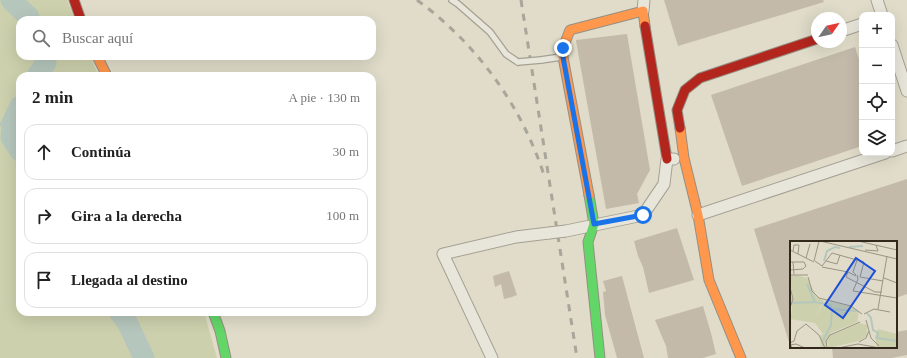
<!DOCTYPE html>
<html lang="es">
<meta charset="utf-8">
<style>
:root{--surface:#fff;--page:#f6f6f6;--text:#222;--muted:#767676;--line:#e0e0e0}
body{margin:0;font-family:"Times New Roman",serif;background:var(--page);color:var(--text)}
.controls{position:absolute;right:12px;top:12px;display:grid;overflow:hidden;border-radius:8px;box-shadow:0 4px 16px #0002}
.controls button{width:36px;height:36px;display:grid;place-items:center;padding:0;border:0;border-bottom:1px solid var(--line);background:var(--surface);color:var(--text);font:20px sans-serif}
.compass{position:absolute;left:811px;top:12px;width:36px;height:36px;border-radius:50%;background:var(--surface);box-shadow:0 4px 16px #0002;rotate:56deg}
.stop{position:absolute;width:12px;height:12px;margin:-9px;border:3px solid #1a73e8;border-radius:50%;background:#fff}
.stop.end{background:#1a73e8;border-color:#fff;box-shadow:0 1px 4px #0008}
.list{margin:0;padding:0;list-style:none}
h2{display:flex;justify-content:space-between;align-items:center;height:52px;margin:0;padding:0 16px;font-size:17px}
h2 small{font-size:13px;font-weight:400;color:var(--muted)}
.list li{display:grid;grid-template-columns:26px 1fr auto;gap:12px;align-items:center;box-sizing:border-box;height:56px;margin:0 8px 8px;padding:0 8px;border:1px solid var(--line);border-radius:12px}
.list b{display:block;font-size:15px;white-space:nowrap}
.list em{font-size:13px;font-style:normal;color:var(--muted)}
.icon{flex:none;width:22px;height:22px;fill:none;stroke:currentColor;stroke-width:2;stroke-linecap:round;stroke-linejoin:round}
.map{position:relative;flex:none;width:907px;height:358px;overflow:hidden}
.search{position:absolute;background:var(--surface);box-shadow:0 4px 16px #0002;left:16px;top:16px;width:360px;height:44px;display:flex;align-items:center;gap:10px;box-sizing:border-box;padding:0 14px;border-radius:12px;color:var(--muted);font-size:15px}
.panel{position:absolute;background:var(--surface);box-shadow:0 4px 16px #0002;left:16px;top:72px;width:360px;height:244px;border-radius:12px}
.map>svg:first-child{display:block}
</style>
<div class="map">
<svg width="907" height="358" viewBox="0 0 907 358">
<rect width="100%" height="100%" fill="#e0dcc9"/>
<path fill="#cdd0ac" d="M 0,0 L 67,0 L 75,20 L 20,20 L 20,56 L 90,56 L 99,76 L 20,76 L 20,312 L 204,312 L 217,358 L 0,358 Z"/>
<g fill="none" stroke-linecap="round" stroke-linejoin="round">
<path stroke="#b5c6bc" stroke-width="3.5" d="M 0,124 L 12,123"/>
<path stroke="#b5c6bc" stroke-width="21" d="M 11,0 L 29,17 L 30,20
M 37,76 L 46,63 L 44,56
M 20,106 L 12,123 L 11,137 L 20,151
M 119,312 L 127,322 L 144,358"/>
</g>
<path fill="#c4baaa" d="M 664,0 L 823,0 L 824,2 L 678,46 Z
M 627,34 L 650,170 L 637,194 L 639,203 L 606,209 L 576,41 L 576,40 Z
M 855,47 L 862,68 L 862,146 L 742,186 L 711,95 Z
M 907,179 L 907,294 L 896,298 L 896,242 L 791,242 L 791,341 L 789,342 L 754,229 Z
M 677,228 L 694,280 L 649,293 L 643,267 L 638,256 L 634,241 Z
M 509,271 L 517,295 L 512,297 L 504,299 L 501,284 L 495,287 L 493,276 Z
M 622,276 L 644,358 L 617,358 L 605,315 L 603,292 L 606,291 L 603,281 Z
M 703,306 L 711,333 L 716,354 L 703,358 L 668,358 L 666,346 L 655,320 Z
M 907,330 L 907,355 L 892,358 L 833,358 L 832,347 L 896,347 L 896,332 Z"/>
<g fill="none" stroke-linecap="round" stroke-linejoin="round">
<defs>
<path id="lane" d="M 452,0 L 458,4 L 490,32 L 506,54 L 518,62
M 541,60 L 561,57"/>
<path id="street" d="M 877,0 L 882,15
M 643,11 L 644,0
M 841,31 L 862,24
M 892,45 L 907,91
M 892,151 L 907,146
M 698,215 L 885,153
M 566,231 L 643,215 L 664,184 L 667,159 L 674,159
M 492,358 L 443,254 L 516,237 L 549,233"/>
<path id="fast" d="M 589,195 L 594,224 L 588,242 L 600,358
M 213,312 L 220,331 L 226,358"/>
<path id="slow" d="M 97,56 L 107,76
M 680,128 L 684,158 L 698,215 L 709,280 L 741,358
M 589,195 L 563,57 L 563,48 L 570,30 L 643,11 L 645,26"/>
<path id="jam" d="M 74,0 L 81,20
M 645,26 L 667,159
M 680,128 L 677,110 L 685,90 L 700,78 L 817,39"/>
</defs>
<use href="#lane" stroke="#a5a093" stroke-width="8"/>
<use href="#street" stroke="#a5a093" stroke-width="13"/>
<use href="#fast" stroke="#959083" stroke-width="11"/>
<use href="#slow" stroke="#959083" stroke-width="11"/>
<use href="#jam" stroke="#959083" stroke-width="11"/>
<use href="#lane" stroke="#e8e6db" stroke-width="5.5"/>
<use href="#street" stroke="#e8e6db" stroke-width="11"/>
<use href="#fast" stroke="#63d668" stroke-width="9"/>
<use href="#slow" stroke="#ff974d" stroke-width="9"/>
<use href="#jam" stroke="#b3261e" stroke-width="9"/>
<path stroke="#a8a59b" stroke-width="3" stroke-dasharray="7 7" stroke-linecap="butt" d="M 417,0 C 477,44 521,105 544,175
M 521,0 L 577,358"/>
<defs>
<path id="lane-bridge" d="M 518,62 L 541,60"/>
<path id="street-bridge" d="M 549,233 L 566,231"/>
</defs>
<use href="#lane-bridge" stroke="#a5a093" stroke-width="8" stroke-linecap="butt"/>
<use href="#street-bridge" stroke="#a5a093" stroke-width="13" stroke-linecap="butt"/>
<use href="#lane-bridge" stroke="#e8e6db" stroke-width="5.5"/>
<use href="#street-bridge" stroke="#e8e6db" stroke-width="11"/>
</g>
<g fill="none" stroke-linecap="round" stroke-linejoin="round">
<path stroke="#1a73e8" stroke-width="5" d="M 563,48 L 563,57 L 594,224 L 643,215"/>
</g>
<g transform="translate(790 241)">
<rect width="107" height="107" fill="#e0dcc9"/>
<path d="M 5,34 L 17,37 L 27,56 L 34,60 L 24,78 L 35,60 L 61,65 L 69,71 L 67,81 L 41,92 L 36,107 L 31,107 L 30,95 L 33,93 L 25,82 L 0,78 L 2,69 L 0,48 L 3,61 L 0,35 ZM 69,82 L 77,84 L 77,95 L 69,100 L 38,107 L 39,95 ZM 88,88 L 107,93 L 107,107 L 87,107 L 85,96 Z" fill="#cdd0ac"/>
<path fill="none" stroke="#b5c6bc" stroke-width="2" d="M 59,6 L 73,5M 34,20 L 37,10 L 45,6 L 50,7M 17,43 L 25,61M 0,62 L 25,61 L 40,64 L 42,68 L 67,70M 77,72 L 81,77 L 83,89 L 88,92 L 87,97 L 107,100M 33,100 L 41,84 L 42,68"/>
<path fill="none" stroke="#9a9484" stroke-width="1" d="M 30,0 L 107,18M 68,0 L 107,9M 0,9 L 24,21M 75,9 L 88,10 L 86,4M 3,10 L 4,4 L 9,4 L 8,13M 16,17 L 20,3M 24,20 L 29,0M 25,20 L 32,25 L 42,12 L 74,21 L 70,36M 36,20 L 47,23 L 50,14M 0,21 L 14,21 L 16,25 L 13,28 L 0,29M 3,21 L 4,33M 32,26 L 58,31M 0,34 L 18,34M 66,34 L 63,31 L 67,19M 67,34 L 68,38 L 63,50 L 107,57M 66,35 L 58,31 L 56,36 L 85,51 L 92,51M 18,36 L 22,50 L 29,57 L 61,65 L 72,73M 70,36 L 93,40M 94,37 L 107,42M 0,46 L 3,58 L 0,67M 88,68 L 97,15M 74,73 L 84,68 L 100,71M 76,79 L 81,97 L 89,105M 69,101 L 76,97 L 79,90M 0,104 L 6,103 L 15,107M 2,107 L 0,102 L 4,100 L 7,90 L 16,83 L 29,94 L 35,107M 37,107 L 36,100 L 40,94 L 70,81M 48,107 L 68,103 L 90,107"/>
<path fill="#1d4ed8" fill-opacity="0.15" stroke="#1d4ed8" stroke-width="2" d="M 66,17 L 85,30 L 53,77 L 35,64 Z"/>
<rect width="107" height="107" fill="none" stroke="#32291c" stroke-width="2"/>
</g>
</svg>
<div class="controls">
<button>+</button>
<button>−</button>
<button><svg class="icon" aria-label="locate" viewBox="0 0 24 24"><circle cx="12" cy="12" r="6"/><path d="M12 2v4M12 18v4M2 12h4M18 12h4"/></svg></button>
<button><svg class="icon" aria-label="layers" viewBox="0 0 24 24"><path d="M12 4l9 5-9 5-9-5zM3 14l9 5 9-5"/></svg></button>
</div>
<svg class="compass" viewBox="-18 -18 36 36"><path d="M0-13l5 13h-10z" fill="#e53935"/><path d="M0 13l5-13h-10z" fill="#767676"/></svg>
<div class="stop" style="left:643px;top:215px"></div>
<div class="stop end" style="left:563px;top:48px"></div>
<div class="search"><svg class="icon" aria-label="search" viewBox="0 0 24 24"><circle cx="10" cy="10" r="6"/><path d="M15 15l6 6"/></svg>Buscar aquí</div>
<section class="panel">
<h2>2 min<small>A pie · 130 m</small></h2>
<ul class="list">
<li><svg class="icon" aria-label="ahead" viewBox="0 0 24 24"><path d="M12 20V5M6 11l6-6 6 6"/></svg><div><b>Continúa</b></div><em>30 m</em></li>
<li><svg class="icon" aria-label="right" viewBox="0 0 24 24"><path d="M7 20v-9h11M14 6l5 5-5 5"/></svg><div><b>Gira a la derecha</b></div><em>100 m</em></li>
<li><svg class="icon" aria-label="arrive" viewBox="0 0 24 24"><path d="M6 21V4h12l-3 4 3 4H6"/></svg><div><b>Llegada al destino</b></div></li>
</ul>
</section>
</div>
